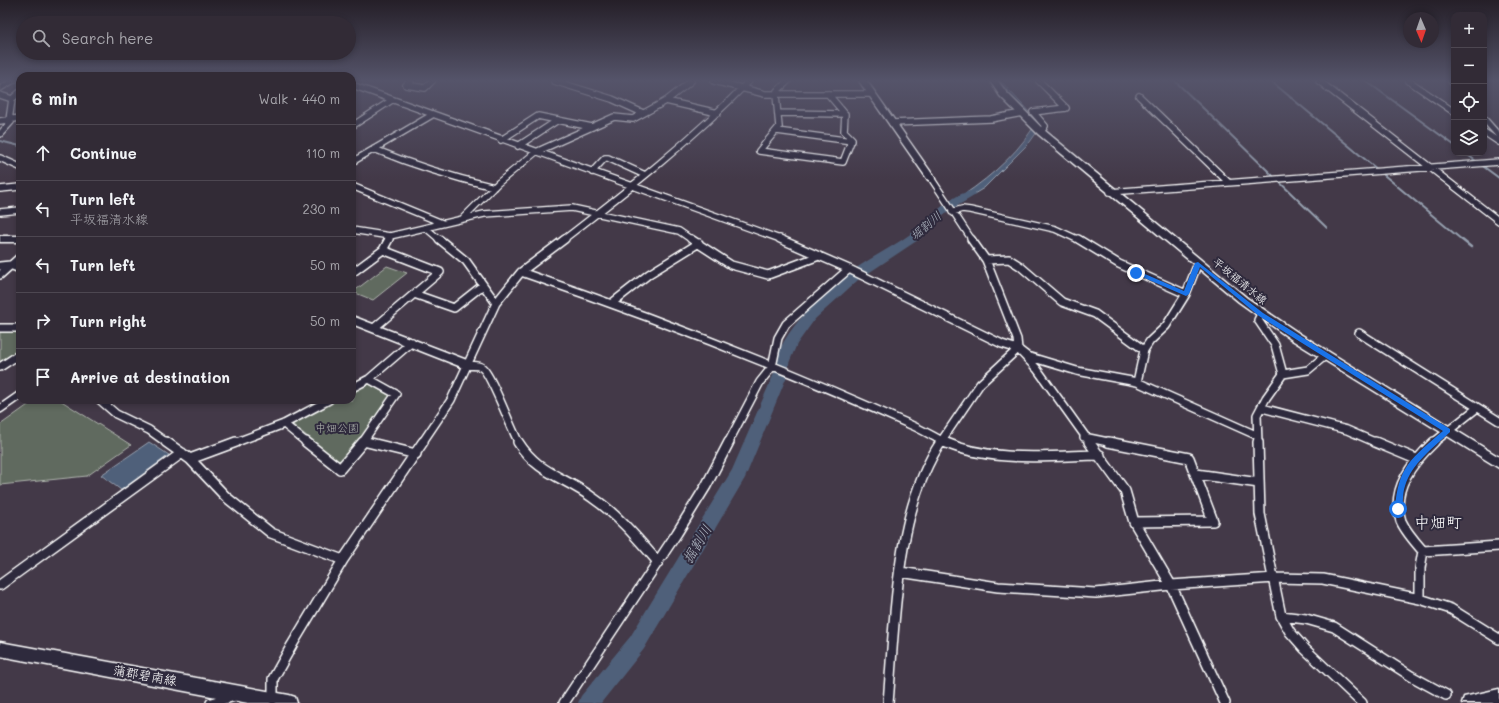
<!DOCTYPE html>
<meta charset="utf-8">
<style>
:root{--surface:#322b36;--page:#3a333e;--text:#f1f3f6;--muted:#a8a7ad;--line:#4d4751}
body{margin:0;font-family:Mali,"Klee One",sans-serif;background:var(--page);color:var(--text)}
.controls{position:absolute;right:12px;top:12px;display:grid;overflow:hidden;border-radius:8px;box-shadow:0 2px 6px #0003}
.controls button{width:36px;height:36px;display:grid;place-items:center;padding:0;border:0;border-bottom:1px solid var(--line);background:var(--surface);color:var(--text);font:20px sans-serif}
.compass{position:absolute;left:1403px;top:12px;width:36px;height:36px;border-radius:50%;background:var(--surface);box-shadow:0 2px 6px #0003;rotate:178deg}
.stop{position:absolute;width:12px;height:12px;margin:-9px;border:3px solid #1a73e8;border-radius:50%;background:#fff}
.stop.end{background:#1a73e8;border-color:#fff;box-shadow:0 1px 4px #0008}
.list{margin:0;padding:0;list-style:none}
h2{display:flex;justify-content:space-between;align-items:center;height:52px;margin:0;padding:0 16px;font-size:17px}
h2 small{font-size:13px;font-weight:400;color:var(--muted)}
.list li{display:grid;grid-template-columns:26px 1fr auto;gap:12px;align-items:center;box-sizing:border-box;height:56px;padding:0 16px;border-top:1px solid var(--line)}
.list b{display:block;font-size:15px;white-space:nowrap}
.list p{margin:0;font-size:13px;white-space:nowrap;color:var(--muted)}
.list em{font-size:13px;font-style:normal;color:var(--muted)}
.icon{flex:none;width:22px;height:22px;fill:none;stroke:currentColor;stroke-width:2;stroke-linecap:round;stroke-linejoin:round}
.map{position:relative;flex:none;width:1499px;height:703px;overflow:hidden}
.search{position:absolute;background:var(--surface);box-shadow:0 2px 6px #0003;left:16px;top:16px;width:340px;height:44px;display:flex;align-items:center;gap:10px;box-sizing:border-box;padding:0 14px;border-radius:22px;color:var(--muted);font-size:15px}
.panel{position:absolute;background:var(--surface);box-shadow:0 2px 6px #0003;left:16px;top:72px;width:340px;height:332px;border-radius:12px}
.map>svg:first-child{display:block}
</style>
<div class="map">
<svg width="1499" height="703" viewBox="0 0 1499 703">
<rect width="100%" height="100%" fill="#433948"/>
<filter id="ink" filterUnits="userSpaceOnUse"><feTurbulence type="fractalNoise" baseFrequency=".025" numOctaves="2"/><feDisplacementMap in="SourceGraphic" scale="8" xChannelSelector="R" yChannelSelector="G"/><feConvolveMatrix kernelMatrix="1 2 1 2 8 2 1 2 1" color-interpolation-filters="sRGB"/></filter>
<g filter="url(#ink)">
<path fill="#616b5f" stroke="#b0b5af" d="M 387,266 L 407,273 L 373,300 L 353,292 Z
M 0,331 L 20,331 L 20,352 L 0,365 Z
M 367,383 L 390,396 L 360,440 L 341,464 L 292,424 L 336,400 L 352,400 L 352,391 Z
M 35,400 L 60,400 L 131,445 L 87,476 L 0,485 L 0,425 Z"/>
<path fill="#50617a" stroke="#96a0af" d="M 997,81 L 1001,81 L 1038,122 L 1037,132 L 1030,142 L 984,188 L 954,206 L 951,203 C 982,184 1013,159 1033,128 Z
M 149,442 L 169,455 L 121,490 L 101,475 Z"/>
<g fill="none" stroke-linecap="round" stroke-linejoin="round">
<path stroke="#96a0af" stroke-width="2" d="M 1175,81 L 1327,228
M 1271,81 L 1462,240
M 1366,81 L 1454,145
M 0,141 L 20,146
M 1465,153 L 1499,178"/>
<path stroke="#96a0af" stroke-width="2.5" d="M 1461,239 L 1471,247"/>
<path fill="#50617a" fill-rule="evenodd" d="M 970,191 L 974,192 L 976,194 L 974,196 L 947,212 L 921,238 L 858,280 L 815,319 L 797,344 L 789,363 L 789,371 L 745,478 L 644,649 L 601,703 L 578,703 L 581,696 L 630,637 L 732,470 L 775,371 C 775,336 822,295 848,274 C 868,259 891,248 912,233 C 931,219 946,197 970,191 Z"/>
<defs>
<path id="street-far2" d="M 411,81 L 406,85 L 425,88 L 432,81
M 554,81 L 612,99 L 643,113
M 714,81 L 765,94 L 871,94
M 788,81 L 777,91 L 776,95 L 779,127 L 759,151 L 843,162 L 852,139 L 844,131 L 845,114 L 828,94
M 1039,81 L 1066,108
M 1319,81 L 1499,221
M 1409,81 L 1454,112
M 1451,81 L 1454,84
M 352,85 L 783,240
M 0,95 L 12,99 L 9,120 L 11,122 L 0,134
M 1139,96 L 1228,182
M 12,99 L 20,92
M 666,101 L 718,113
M 779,113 L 845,114
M 1484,119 L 1499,136
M 0,121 L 20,118
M 892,123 L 991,119 L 1022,113
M 352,126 L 392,100
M 777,131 L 852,141
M 1041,132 L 1045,126 L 1033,112 L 1066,108
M 1484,132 L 1499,142
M 501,140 L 538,116 L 592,127
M 518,146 L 558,120
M 374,149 C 415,166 451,177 494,187
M 0,158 L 20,167
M 352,162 L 432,115
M 592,172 L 605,158 L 608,158 L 645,175
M 931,178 L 972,240
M 352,186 L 442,223
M 0,189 L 20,187
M 1110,192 L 1499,162
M 0,212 L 20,210
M 952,212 L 962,209 L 970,210 L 1055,229 L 1079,240
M 463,218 L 498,183 L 536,152 L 614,117 L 633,119 L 666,101 L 691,81
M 426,228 L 440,240
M 352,230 L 390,236 L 484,214 L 572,208 L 679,231 L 692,240
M 388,240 L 390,236
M 563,240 C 628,190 692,140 749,81"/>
<path id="street-far1" d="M 439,239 L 466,261 L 496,303
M 691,239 L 731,265 L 768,275 L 819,256
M 780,239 L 849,269 L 1002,344 L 1018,349 L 1027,356 L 1077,371 L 1137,382 L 1256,435
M 971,239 L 986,260 L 1017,339 L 1018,349 L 1037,369 L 1090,443
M 1078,239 L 1119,264 L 1186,294
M 986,260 L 1009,259 L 1020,266 L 1062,302 L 1095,314 L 1144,350
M 0,266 L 10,265 L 20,269
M 521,272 C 653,317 784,368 911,425 C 923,430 934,437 946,443
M 352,273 L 383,250 L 389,239
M 0,275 L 20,257
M 414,294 L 454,308 L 483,285
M 612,303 L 649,274 L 699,243
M 1261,314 L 1258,320 L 1275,345 L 1283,374
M 0,328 L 20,328
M 374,328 L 440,272 L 383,250
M 1359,333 L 1499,421
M 468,365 C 472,366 477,365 481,367 C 490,371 511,429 519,443
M 0,367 L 20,354
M 1137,382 L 1144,350 L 1150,341 L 1166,326 L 1186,294 L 1198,263
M 352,388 L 369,379 L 412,342
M 100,400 L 116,414 L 149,430 L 167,443
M 1262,408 L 1347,430 L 1377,443
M 0,409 L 20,395
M 284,424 L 307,443
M 1084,437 L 1113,443
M 364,441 L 371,443
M 234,443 L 284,424 L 329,400
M 362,443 L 396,394 L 369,379
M 422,443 L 451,400 L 496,303 L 521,272 L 565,239
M 728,443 L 760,382 L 772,367 L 778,338 L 786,324 L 849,269
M 940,443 L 980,384 L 1018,349
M 1258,443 L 1257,415 L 1266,398 L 1283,374 L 1308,370 L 1326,355
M 1433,443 L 1477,408"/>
<path id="street" d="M 166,442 L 190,459 L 226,497 L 271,533 L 343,560
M 306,442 L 340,469 L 363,442
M 367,442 L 416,454
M 518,442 C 538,474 565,477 593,498 C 618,515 638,539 658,562
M 944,442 C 991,463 1050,456 1100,455
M 1089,442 L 1125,491 L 1134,522 L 1171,585 L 1225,703
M 1108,442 L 1189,458 L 1213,521 L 1134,522
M 1258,442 L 1260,514 L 1281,616 L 1290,632 L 1305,649 L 1362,703
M 1375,442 L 1416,459
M 190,459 L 236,442
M 1196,474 L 1259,483
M 1423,551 C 1415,542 1406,532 1401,521 C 1390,489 1413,462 1434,442
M 1423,551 L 1499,546
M 900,572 L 998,587 L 1096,593 L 1171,585 L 1275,578 L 1323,579 L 1420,599 L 1451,609 L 1499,639
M 0,585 L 182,453
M 1420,599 L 1420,568 L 1423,551
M 1281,616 L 1306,619 L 1334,627 L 1411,676 L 1446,695
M 273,700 L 273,679 L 292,645 L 343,560 L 423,442
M 211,703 L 235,696
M 564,703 L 677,533 L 706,486 L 729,442
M 888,703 C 895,622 895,510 941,442"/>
<path id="secondary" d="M 8,81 L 17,81 L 0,91 L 0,86 Z
M 859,81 L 867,81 L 935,178 L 934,180 L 928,180 Z
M 990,81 L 998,81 L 1006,92 L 1044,130 L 1247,298 L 1300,334 L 1499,457 L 1499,468 L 1292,340 L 1239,302 L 1038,134 L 1000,96 Z
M 0,236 L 20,236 L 20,242 L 0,242 Z
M 352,316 L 472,362 L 474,365 L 468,369 L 464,368 L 352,324 Z
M 0,642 L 289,695 L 295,697 L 297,703 L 248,703 L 0,656 Z
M 1499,689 L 1499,703 L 1462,703 L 1464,697 Z"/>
</defs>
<use href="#street-far2" stroke="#fff" stroke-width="8"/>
<use href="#street-far1" stroke="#fff" stroke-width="10"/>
<use href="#street" stroke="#fff" stroke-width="12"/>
<use href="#secondary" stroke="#fff" stroke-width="3"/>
<use href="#street-far2" stroke="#2f2a3d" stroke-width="5.5"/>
<use href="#street-far1" stroke="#2f2a3d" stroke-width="7"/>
<use href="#street" stroke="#2f2a3d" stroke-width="9"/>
<use href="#secondary" fill="#2f2a3d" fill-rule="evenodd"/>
</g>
</g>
<linearGradient id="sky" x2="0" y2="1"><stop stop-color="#251f28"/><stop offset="0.45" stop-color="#55546a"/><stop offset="1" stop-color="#55546a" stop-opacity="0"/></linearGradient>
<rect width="1499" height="179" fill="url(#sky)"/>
<path fill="#1a73e8" d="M 1198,262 L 1263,313 L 1450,429 L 1450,432 C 1433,448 1412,463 1405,486 C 1402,494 1404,503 1401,511 L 1396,511 L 1395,509 C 1398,466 1412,458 1443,431 L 1259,316 L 1200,267 L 1189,294 L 1186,296 L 1133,273 L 1138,271 L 1184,291 L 1195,263 Z"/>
<g text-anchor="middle" stroke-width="4" stroke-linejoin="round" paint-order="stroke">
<g font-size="11" fill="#fff" stroke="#2f2a3d">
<text transform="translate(1240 281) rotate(39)" y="4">平坂福清水線</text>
</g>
<g font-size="11" fill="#b0b5af" stroke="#2f2a3d">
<text x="337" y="432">中畑公園</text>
</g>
<g font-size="12" font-style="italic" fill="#b0b8c3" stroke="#2f2a3d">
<text transform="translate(926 226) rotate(-41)" y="4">堀割川</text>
</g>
<g font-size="13" fill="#fff" stroke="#2f2a3d">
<text transform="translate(145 675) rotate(10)" y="5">蒲郡碧南線</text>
</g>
<g font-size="14" font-style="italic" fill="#b0b8c3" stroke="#2f2a3d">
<text transform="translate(697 544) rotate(-59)" y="5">掘割川</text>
</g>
<g font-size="16" fill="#fff" stroke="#2f2a3d">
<text x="1438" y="528">中畑町</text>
</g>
</g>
</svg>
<div class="controls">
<button>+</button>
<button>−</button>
<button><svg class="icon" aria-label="locate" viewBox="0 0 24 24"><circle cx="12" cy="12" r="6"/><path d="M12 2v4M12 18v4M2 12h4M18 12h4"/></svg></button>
<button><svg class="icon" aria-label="layers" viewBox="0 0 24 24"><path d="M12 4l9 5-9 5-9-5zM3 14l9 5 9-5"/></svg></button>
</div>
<svg class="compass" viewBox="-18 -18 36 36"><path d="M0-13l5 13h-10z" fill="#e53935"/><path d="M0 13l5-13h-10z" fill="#a8a7ad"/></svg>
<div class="stop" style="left:1398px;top:509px"></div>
<div class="stop end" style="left:1136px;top:273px"></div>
<div class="search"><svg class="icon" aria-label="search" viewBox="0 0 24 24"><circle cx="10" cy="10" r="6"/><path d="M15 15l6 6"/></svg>Search here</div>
<section class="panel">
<h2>6 min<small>Walk · 440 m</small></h2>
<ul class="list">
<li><svg class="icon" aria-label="ahead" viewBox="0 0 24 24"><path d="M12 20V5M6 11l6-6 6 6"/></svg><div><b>Continue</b></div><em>110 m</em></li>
<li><svg class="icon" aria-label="left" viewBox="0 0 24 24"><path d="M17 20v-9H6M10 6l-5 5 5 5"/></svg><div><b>Turn left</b><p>平坂福清水線</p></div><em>230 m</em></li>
<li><svg class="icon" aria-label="left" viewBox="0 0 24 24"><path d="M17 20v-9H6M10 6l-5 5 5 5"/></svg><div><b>Turn left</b></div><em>50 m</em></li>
<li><svg class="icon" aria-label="right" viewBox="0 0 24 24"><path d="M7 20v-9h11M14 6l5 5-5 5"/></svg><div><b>Turn right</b></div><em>50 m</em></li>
<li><svg class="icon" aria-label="arrive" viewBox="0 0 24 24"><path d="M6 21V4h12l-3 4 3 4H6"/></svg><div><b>Arrive at destination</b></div></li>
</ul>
</section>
</div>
